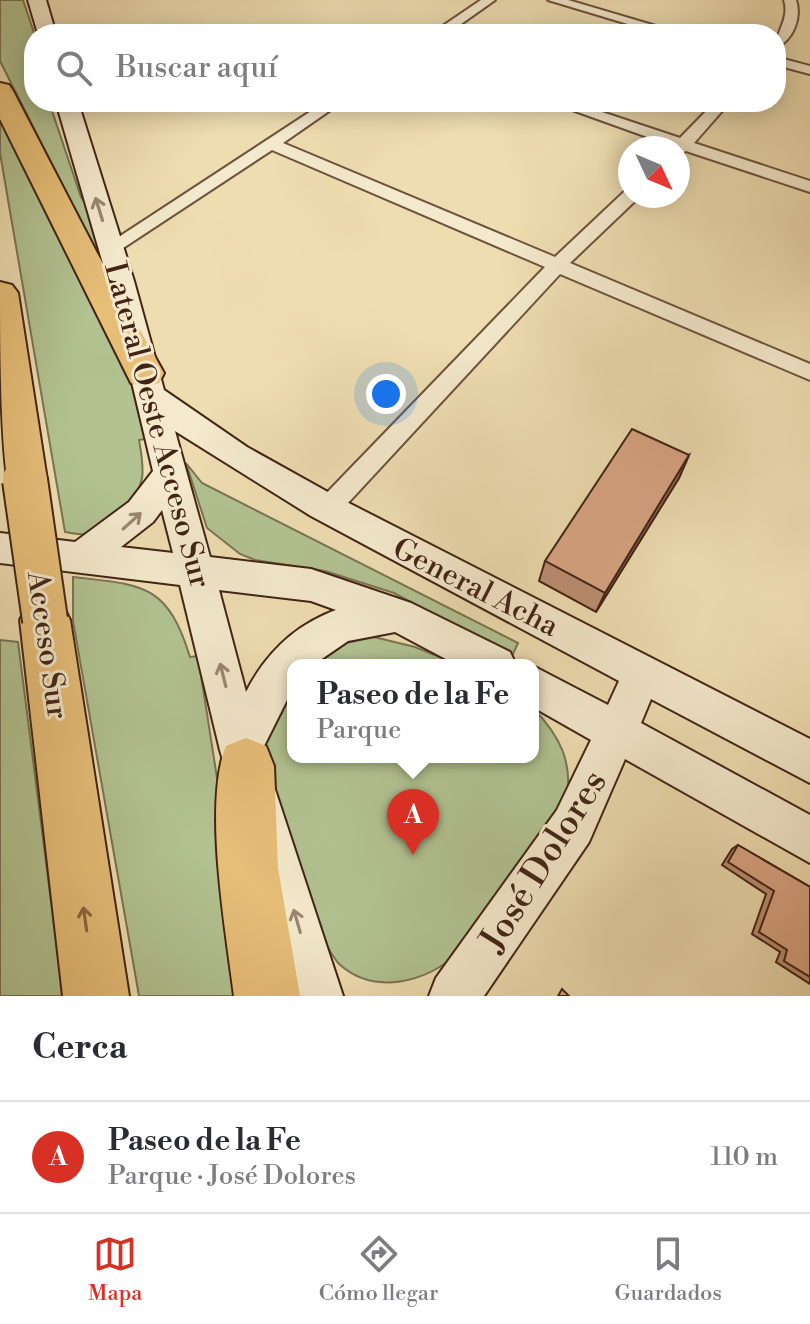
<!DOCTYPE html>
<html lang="es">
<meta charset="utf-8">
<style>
:root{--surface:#fff;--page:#f2f2f3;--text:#2b2b33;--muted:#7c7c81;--line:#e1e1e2;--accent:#d93025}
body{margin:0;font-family:"Libre Bodoni",serif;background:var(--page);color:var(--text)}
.compass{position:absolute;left:618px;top:136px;width:72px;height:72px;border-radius:50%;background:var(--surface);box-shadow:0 4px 20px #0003;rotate:134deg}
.you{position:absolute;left:386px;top:394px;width:28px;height:28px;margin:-20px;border:6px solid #fff;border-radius:50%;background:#1a73e8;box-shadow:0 0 0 12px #1a73e833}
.badge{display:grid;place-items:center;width:52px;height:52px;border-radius:50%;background:var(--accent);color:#fff;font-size:26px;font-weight:700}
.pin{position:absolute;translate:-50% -66px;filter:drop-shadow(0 2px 4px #0008)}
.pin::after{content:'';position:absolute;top:42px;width:28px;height:24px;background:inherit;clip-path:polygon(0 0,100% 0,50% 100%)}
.popup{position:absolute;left:287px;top:659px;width:252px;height:104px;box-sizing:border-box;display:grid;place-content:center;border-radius:16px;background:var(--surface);filter:drop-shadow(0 2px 6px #0005);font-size:26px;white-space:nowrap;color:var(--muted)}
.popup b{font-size:30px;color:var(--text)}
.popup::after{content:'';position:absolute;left:50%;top:100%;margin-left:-16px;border:16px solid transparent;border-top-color:var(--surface)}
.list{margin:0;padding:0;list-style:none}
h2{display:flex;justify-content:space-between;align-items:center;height:104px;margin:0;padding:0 32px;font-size:34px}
h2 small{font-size:26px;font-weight:400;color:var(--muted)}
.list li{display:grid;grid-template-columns:52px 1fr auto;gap:24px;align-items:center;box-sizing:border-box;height:112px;padding:0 32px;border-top:2px solid var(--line)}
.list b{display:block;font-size:30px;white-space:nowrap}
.list p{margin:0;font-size:26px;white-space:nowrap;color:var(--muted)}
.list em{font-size:26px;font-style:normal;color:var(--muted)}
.icon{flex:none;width:44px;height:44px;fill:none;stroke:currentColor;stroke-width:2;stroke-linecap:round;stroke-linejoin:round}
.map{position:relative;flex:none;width:810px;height:996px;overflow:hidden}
.search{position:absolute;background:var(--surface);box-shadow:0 4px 20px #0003;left:24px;right:24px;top:24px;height:88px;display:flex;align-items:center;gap:20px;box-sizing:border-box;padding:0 28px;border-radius:32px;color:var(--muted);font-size:30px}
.sheet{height:216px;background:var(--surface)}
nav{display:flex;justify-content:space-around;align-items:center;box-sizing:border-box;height:112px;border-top:2px solid var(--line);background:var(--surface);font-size:22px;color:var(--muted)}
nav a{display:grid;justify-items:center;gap:4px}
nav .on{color:var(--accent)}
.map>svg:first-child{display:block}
</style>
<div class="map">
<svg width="810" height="996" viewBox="0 0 810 996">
<rect width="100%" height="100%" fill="#eeddb1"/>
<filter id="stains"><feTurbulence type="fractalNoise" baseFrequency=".0025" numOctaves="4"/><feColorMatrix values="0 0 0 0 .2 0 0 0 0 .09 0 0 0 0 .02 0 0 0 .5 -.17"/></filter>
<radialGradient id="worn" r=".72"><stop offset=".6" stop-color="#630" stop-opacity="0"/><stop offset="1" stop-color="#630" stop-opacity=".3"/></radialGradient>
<path fill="#b2c291" stroke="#7a7354" stroke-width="2" d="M 0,0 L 23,0 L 34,33 L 34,102 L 49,102 L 81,197 L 89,208 L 105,270 L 94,259 L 70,200 L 0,61 Z
M 0,106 L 131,383 L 145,439 L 139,440 C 141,452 144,466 142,478 C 138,500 106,532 84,534 C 78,535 71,533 65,532 L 0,153 Z
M 186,463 L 202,483 L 518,643 L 512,656 L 394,593 L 325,571 L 255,560 L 240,554 L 207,528 Z
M 73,577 C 143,585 167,583 190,657 L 198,656 L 251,996 L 139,996 L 73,621 Z
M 374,637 L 415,647 L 459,665 L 304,665 L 341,644 Z
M 0,640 L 18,642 L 63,996 L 0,996 Z
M 293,676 L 293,757 L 533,757 L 533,708 C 560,736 574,763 566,803 L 459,952 C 427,983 373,996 338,963 C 312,929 303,879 291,838 C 283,809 266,774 266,744 C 266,721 284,696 293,676 Z"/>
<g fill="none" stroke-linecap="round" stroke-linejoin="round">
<defs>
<path id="street" d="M 481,0 L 495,0 L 447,34 L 431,34 Z
M 548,0 L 568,0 L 683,34 L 661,34 Z
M 784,0 L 796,0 C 802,18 793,40 776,48 C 776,30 790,19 784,0 Z
M 776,57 L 810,66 L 810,74 L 776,65 Z
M 325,102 L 342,102 L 283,143 L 555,257 L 624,192 L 630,191 L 630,196 L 639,196 L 636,200 L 570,263 L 810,364 L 810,380 L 560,274 L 335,517 L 326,520 L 317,517 L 314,510 L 317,503 L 545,267 L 272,150 L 117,252 L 105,252 L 102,248 Z
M 550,102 L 572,102 L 680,138 L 715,102 L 730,102 L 694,143 L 810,181 L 810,192 L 686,151 L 678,155 L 678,148 Z"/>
<path id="secondary" d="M 28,0 L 46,0 L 56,34 L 38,34 Z
M 56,102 L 78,102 L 134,281 L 164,390 L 247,447 L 335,496 L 810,739 L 810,783 L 651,699 L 641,723 L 810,815 L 810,863 L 625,759 L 589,842 L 484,996 L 429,996 L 436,978 L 557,810 L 591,740 L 533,707 L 533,666 L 608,705 L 619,681 L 311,516 L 175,431 L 210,557 L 311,569 L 411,603 L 510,652 L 516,665 L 457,665 L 395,632 L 348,641 L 313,665 L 293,665 L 293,688 L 262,750 L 343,996 L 293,996 L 220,750 L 180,585 L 0,563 L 0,533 L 75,542 L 129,502 L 153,471 L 108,281 ZM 162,510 L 173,553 L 121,547 L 153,522 ZM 219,590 L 311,601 L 336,610 C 295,625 266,653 246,692 Z"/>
<path id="highway" d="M 0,83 L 9,85 L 13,91 L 97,253 L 164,373 L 159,383 L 145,387 L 131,383 L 126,373 L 0,119 Z
M 0,282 L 12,285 L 18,293 L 47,480 L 40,492 L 25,497 L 10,492 C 0,456 0,328 0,282 Z
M 45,598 L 62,604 L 70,620 L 129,996 L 63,996 L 20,620 L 28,604 Z
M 246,738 L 266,746 L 274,766 L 278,868 L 300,996 L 234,996 C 226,932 203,804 226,746 Z"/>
</defs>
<use href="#street" stroke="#6d523d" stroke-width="4"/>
<use href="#secondary" stroke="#422416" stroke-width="4"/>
<use href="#highway" stroke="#422416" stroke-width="4"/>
<use href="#street" fill="#f4e9cc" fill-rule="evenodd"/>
<use href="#secondary" fill="#f4e9cc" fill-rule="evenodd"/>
<use href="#highway" fill="#e7be78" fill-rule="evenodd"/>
<defs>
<path id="highway-bridge" d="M 25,480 L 45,620"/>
</defs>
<use href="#highway-bridge" stroke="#422416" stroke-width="48" stroke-linecap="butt"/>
<use href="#highway-bridge" stroke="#e7be78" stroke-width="44"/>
</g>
<path fill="#bb8e72" stroke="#422416" stroke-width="2" d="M 689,455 L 679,478 L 596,612 L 539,581 L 545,561 Z
M 738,845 L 810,887 L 810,984 L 776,962 L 780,952 L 752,934 L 766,894 L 722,865 L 732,849 Z"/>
<path fill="#99745c" stroke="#422416" stroke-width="2" d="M 689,455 L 679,478 L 596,612 L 605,593 Z"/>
<path fill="#daa584" stroke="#422416" stroke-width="2" d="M 632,429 L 689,455 L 605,593 L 545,561 Z
M 738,845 L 810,887 L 810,977 L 784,961 L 787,950 L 759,932 L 774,891 L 728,862 Z
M 562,989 L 569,996 L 558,996 Z"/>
<defs><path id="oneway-shaft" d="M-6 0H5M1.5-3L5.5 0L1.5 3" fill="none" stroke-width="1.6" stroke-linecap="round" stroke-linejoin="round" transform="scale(2)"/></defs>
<g stroke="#9b8671">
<use href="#oneway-shaft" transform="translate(99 209) rotate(-107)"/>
<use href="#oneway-shaft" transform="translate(132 521) rotate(-42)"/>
<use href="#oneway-shaft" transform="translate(223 675) rotate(-104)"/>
<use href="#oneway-shaft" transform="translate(297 921) rotate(-106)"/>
</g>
<use stroke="#8c6942" href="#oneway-shaft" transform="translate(85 919) rotate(-98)"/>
<g text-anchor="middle" stroke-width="6" stroke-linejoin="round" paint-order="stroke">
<g font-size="30" fill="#422416" stroke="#f4e9cc">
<text transform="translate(158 425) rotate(75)" y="10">Lateral Oeste Acceso Sur</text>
<text transform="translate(476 587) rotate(27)" y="10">General Acha</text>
<text transform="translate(48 645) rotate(82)" y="10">Acceso Sur</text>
</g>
<g font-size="36" fill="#422416" stroke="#f4e9cc">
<text transform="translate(542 860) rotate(-58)" y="13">José Dolores</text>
</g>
</g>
<rect width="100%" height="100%" filter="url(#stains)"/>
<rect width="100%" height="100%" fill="url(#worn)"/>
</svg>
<svg class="compass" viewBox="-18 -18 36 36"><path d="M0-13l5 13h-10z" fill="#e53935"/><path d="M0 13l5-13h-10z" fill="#7c7c81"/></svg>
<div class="you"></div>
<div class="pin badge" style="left:413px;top:855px">A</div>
<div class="popup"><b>Paseo de la Fe</b>Parque</div>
<div class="search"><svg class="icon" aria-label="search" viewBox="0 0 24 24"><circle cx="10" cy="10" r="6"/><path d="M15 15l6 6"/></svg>Buscar aquí</div>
</div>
<section class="sheet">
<h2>Cerca<small></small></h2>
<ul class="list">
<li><span class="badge">A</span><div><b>Paseo de la Fe</b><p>Parque · José Dolores</p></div><em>110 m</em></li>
</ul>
</section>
<nav>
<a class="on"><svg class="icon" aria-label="map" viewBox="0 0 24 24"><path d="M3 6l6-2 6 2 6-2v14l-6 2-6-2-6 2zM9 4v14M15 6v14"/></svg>Mapa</a>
<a><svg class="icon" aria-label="directions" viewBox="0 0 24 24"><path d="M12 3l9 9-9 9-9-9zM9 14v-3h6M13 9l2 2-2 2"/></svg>Cómo llegar</a>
<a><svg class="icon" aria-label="saved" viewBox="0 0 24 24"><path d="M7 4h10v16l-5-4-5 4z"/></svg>Guardados</a>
</nav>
